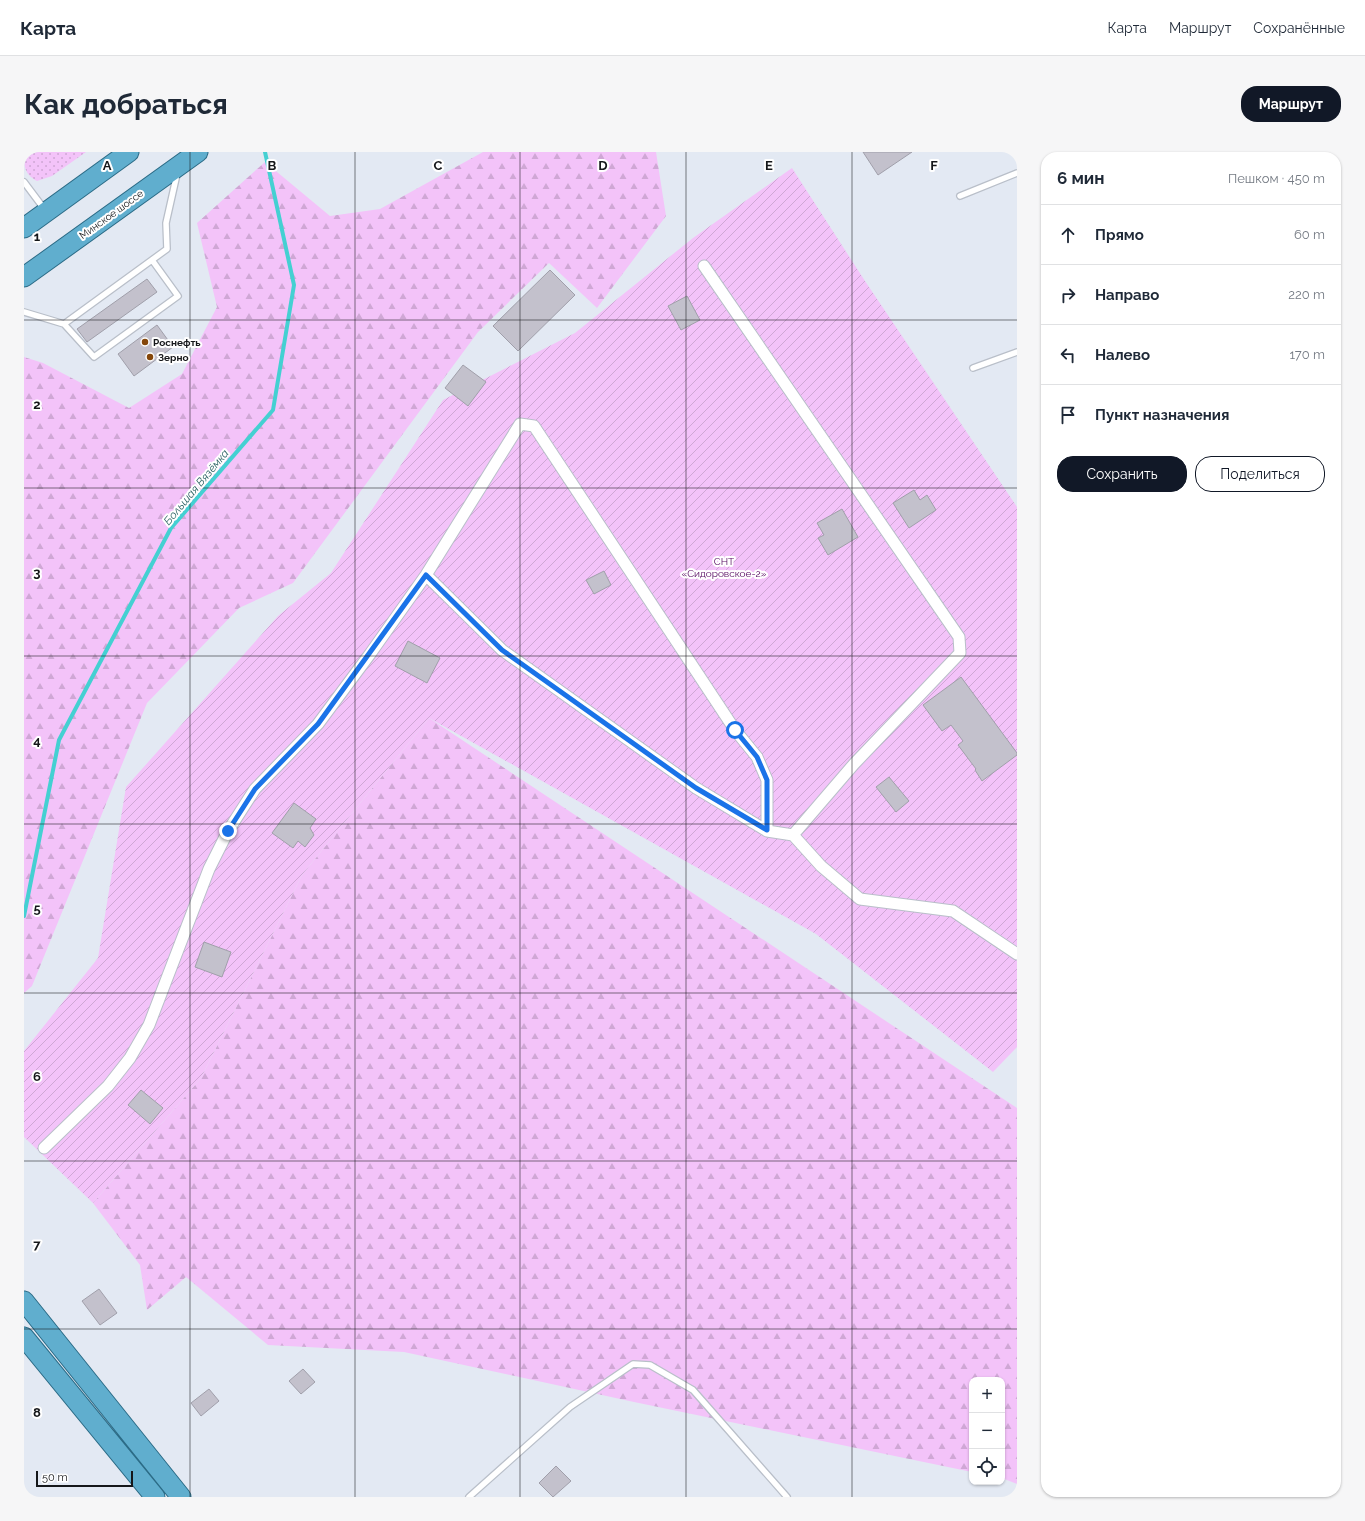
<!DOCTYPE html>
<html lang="ru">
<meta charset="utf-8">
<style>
:root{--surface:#fff;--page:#f6f6f7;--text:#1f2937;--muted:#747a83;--line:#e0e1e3;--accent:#111827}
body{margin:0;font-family:Raleway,sans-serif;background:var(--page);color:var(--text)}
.controls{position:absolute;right:12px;bottom:12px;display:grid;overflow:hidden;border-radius:8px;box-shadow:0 1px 3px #0004}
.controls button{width:36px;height:36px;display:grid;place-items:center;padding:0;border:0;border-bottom:1px solid var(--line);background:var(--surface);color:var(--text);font:20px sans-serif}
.scale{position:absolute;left:12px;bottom:10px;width:97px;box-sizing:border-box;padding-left:4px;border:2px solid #15171a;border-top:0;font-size:11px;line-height:14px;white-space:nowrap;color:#15171a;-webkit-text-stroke:3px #fff;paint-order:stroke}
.stop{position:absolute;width:12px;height:12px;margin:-9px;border:3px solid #1a73e8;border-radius:50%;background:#fff}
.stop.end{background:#1a73e8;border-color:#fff;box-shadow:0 1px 4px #0008}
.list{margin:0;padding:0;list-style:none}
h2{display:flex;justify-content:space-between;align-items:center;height:52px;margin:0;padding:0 16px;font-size:17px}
h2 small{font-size:13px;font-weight:400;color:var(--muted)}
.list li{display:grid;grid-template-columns:26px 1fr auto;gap:12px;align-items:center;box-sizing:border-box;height:60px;padding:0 16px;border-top:1px solid var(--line)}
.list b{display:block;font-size:15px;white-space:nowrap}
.list em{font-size:13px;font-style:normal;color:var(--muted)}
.actions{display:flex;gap:8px;padding:12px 16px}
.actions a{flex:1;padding:9px 0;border:1px solid var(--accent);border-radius:16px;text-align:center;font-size:14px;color:var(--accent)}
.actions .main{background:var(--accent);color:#fff}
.icon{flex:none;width:22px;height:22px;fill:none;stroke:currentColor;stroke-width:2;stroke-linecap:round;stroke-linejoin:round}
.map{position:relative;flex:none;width:993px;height:1345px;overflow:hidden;border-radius:16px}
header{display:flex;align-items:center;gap:24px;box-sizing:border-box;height:56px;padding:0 20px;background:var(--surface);border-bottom:1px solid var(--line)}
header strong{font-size:19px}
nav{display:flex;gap:22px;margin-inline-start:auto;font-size:14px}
.intro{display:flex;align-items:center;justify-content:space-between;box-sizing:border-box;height:96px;padding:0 24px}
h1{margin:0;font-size:28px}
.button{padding:10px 18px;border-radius:16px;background:var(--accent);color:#fff;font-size:14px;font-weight:700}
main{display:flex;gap:24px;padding:0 24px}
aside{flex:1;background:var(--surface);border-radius:16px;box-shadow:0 1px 3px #0004}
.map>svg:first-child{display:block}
</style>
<header>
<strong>Карта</strong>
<nav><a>Карта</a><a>Маршрут</a><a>Сохранённые</a></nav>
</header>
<div class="intro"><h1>Как добраться</h1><a class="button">Маршрут</a></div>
<main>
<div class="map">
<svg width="993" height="1345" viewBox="0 0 993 1345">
<defs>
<pattern id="grass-dots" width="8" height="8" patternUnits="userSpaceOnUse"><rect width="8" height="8" fill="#f3c3f9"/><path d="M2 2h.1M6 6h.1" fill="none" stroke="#cfa7d5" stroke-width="1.8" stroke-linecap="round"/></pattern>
<pattern id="forest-firs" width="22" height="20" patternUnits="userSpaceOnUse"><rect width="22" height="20" fill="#f3c3f9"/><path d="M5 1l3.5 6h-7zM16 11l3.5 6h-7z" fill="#cfa7d5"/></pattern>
<pattern id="garden-furrows" width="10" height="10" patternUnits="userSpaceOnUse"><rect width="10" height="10" fill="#f3c3f9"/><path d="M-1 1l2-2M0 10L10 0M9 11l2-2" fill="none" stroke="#cfa7d5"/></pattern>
</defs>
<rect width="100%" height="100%" fill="#e3e9f3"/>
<path fill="url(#grass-dots)" d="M 0,0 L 62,0 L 28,24 L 13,29 C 0,22 0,14 0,0 Z"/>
<path fill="url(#forest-firs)" d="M 459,0 L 632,0 L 642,64 L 573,156 L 525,111 L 454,180 L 269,431 L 215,456 L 123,551 L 8,834 L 0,841 L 0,205 L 19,211 L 105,256 L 158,222 L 193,155 L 173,71 L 241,10 L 306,64 L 356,57 Z
M 405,566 L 993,956 L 993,1332 L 978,1326 L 978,1228 L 948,1228 L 948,1320 L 610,1250 L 380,1200 L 244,1193 L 162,1125 L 123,1158 L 116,1113 L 69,1051 L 177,926 L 278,723 Z"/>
<path fill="url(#garden-furrows)" d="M 768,16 L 841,129 L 993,355 L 993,895 L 969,920 L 792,782 L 405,566 L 278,723 L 177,926 L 69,1051 L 0,985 L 0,899 L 74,806 L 102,635 L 254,464 L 307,421 L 419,248 L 551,181 L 669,86 Z"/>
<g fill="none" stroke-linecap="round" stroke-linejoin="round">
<path stroke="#44d0d2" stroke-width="4" d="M 0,764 L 35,588 L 147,376 L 249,258 L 270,133 L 241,0"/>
</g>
<path fill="#c3c1cc" stroke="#a09faa" d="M 839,0 L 888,0 L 854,23 Z
M 526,118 L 551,143 L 494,199 L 469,174 Z
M 123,127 L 133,140 L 63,190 L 53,177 Z
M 663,144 L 676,168 L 657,178 L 644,154 Z
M 133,173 L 149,195 L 110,224 L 94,202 Z
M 439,213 L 462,230 L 444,254 L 421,236 Z
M 890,338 L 896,348 L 903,343 L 912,358 L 885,376 L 869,351 Z
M 818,357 L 834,385 L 804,403 L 794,386 L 800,383 L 793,371 Z
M 580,419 L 587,433 L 570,442 L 562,428 Z
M 384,489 L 416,506 L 403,531 L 371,514 Z
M 937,525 L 993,601 L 993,603 L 958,629 L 951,618 L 952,617 L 934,593 L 939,589 L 927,573 L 918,579 L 899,553 Z
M 865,625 L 885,649 L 872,660 L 852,635 Z
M 270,651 L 292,667 L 286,676 L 290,683 L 281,695 L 274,689 L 269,696 L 248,681 Z
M 180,790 L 207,800 L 198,825 L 171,815 Z
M 117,938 L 139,956 L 126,972 L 104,953 Z
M 75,1137 L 93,1161 L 76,1173 L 58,1149 Z
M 279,1217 L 291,1230 L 277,1242 L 265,1229 Z
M 185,1237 L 195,1249 L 177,1264 L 167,1251 Z
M 532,1314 L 547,1329 L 529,1345 L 515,1331 Z"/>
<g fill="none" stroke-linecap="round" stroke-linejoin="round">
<defs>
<path id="service" d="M 0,30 L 21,58
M 936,44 L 993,21
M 0,160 L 40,172 L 143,97 L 142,71 L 153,22
M 40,172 L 70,205 L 154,144 L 128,108
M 949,216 L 993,200
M 445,1345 L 546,1255 L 609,1212 L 626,1213 L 669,1238 L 763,1345"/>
<path id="minor" d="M 680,114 L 935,485 L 936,501 L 830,612 L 769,683
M 402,423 L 478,498 L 672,636 L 743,679 L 769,683 L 797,714 L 836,747 L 929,759 L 993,802
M 20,996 L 84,934 L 106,906 L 125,873 L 185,717 L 204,679 L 231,637 L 294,572 L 346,502 L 402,423 L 496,272 L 510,274 L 711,578 L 733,605 L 743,628 L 743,679"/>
<path id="trunk" d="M 0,76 L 105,0
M 0,125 L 174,0
M 0,1149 L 157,1345
M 0,1185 L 131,1345"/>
</defs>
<use href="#service" stroke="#b9bfc9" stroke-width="8"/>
<use href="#minor" stroke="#b9bfc9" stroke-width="13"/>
<use href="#trunk" stroke="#2c6c87" stroke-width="21"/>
<use href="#service" stroke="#fff" stroke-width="5.5"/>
<use href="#minor" stroke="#fff" stroke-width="11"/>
<use href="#trunk" stroke="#60aece" stroke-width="19"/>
</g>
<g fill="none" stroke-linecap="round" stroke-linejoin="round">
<path stroke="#1a73e8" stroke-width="5" d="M 204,679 L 231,637 L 294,572 L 402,423 L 478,498 L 672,636 L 743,678 L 743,628 L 733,605 L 711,578"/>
</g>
<path fill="none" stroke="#15171a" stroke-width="1" stroke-opacity="0.55" d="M 166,0 L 166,1345M 331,0 L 331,1345M 496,0 L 496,1345M 662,0 L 662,1345M 828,0 L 828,1345M 0,168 L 993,168M 0,336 L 993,336M 0,504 L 993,504M 0,672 L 993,672M 0,841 L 993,841M 0,1009 L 993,1009M 0,1177 L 993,1177"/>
<g fill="#85470a" stroke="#fff" stroke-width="1.5">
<circle cx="121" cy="190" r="4"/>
<circle cx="126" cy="205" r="4"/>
</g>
<g text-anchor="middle" stroke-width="4" stroke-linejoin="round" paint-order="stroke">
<g font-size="10" fill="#15171a" stroke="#fff">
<text transform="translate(87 62) rotate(-36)" y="4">Минское шоссе</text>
</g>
<g font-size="10" font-weight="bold" fill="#15171a" stroke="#fff" text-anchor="start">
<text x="129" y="194">Роснефть</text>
<text x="134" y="209">Зерно</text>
</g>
<g font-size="10" fill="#560960" stroke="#fff">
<text x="700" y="413">СНТ<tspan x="700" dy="12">«Сидоровское-2»</tspan></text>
</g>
<g font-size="11" font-style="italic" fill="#255d5e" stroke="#fff">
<text transform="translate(172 335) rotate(-50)" y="4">Большая Вязёмка</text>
</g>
</g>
<g font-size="13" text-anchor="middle" font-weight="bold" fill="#15171a" stroke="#fff" stroke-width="4" stroke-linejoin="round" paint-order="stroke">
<text x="83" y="18">A</text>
<text x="248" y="18">B</text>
<text x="414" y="18">C</text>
<text x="579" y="18">D</text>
<text x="745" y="18">E</text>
<text x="910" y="18">F</text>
<text x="13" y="89">1</text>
<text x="13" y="257">2</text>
<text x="13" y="425">3</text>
<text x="13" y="593">4</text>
<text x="13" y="761">5</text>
<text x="13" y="929">6</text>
<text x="13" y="1097">7</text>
<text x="13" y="1265">8</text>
</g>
</svg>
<div class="controls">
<button>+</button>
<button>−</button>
<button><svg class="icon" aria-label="locate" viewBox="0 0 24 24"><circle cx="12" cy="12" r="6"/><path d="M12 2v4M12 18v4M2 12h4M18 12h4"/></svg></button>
</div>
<div class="scale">50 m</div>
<div class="stop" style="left:711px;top:578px"></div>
<div class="stop end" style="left:204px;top:679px"></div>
</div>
<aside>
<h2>6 мин<small>Пешком · 450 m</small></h2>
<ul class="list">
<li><svg class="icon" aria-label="ahead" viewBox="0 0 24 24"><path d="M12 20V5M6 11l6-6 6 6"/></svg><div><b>Прямо</b></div><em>60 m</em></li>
<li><svg class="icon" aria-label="right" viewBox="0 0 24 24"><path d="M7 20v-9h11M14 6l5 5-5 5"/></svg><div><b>Направо</b></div><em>220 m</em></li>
<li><svg class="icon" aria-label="left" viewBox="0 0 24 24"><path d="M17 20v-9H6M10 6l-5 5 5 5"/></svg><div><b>Налево</b></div><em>170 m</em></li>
<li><svg class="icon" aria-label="arrive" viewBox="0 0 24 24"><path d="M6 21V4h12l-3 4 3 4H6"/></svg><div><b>Пункт назначения</b></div></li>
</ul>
<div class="actions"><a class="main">Сохранить</a><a>Поделиться</a></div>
</aside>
</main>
